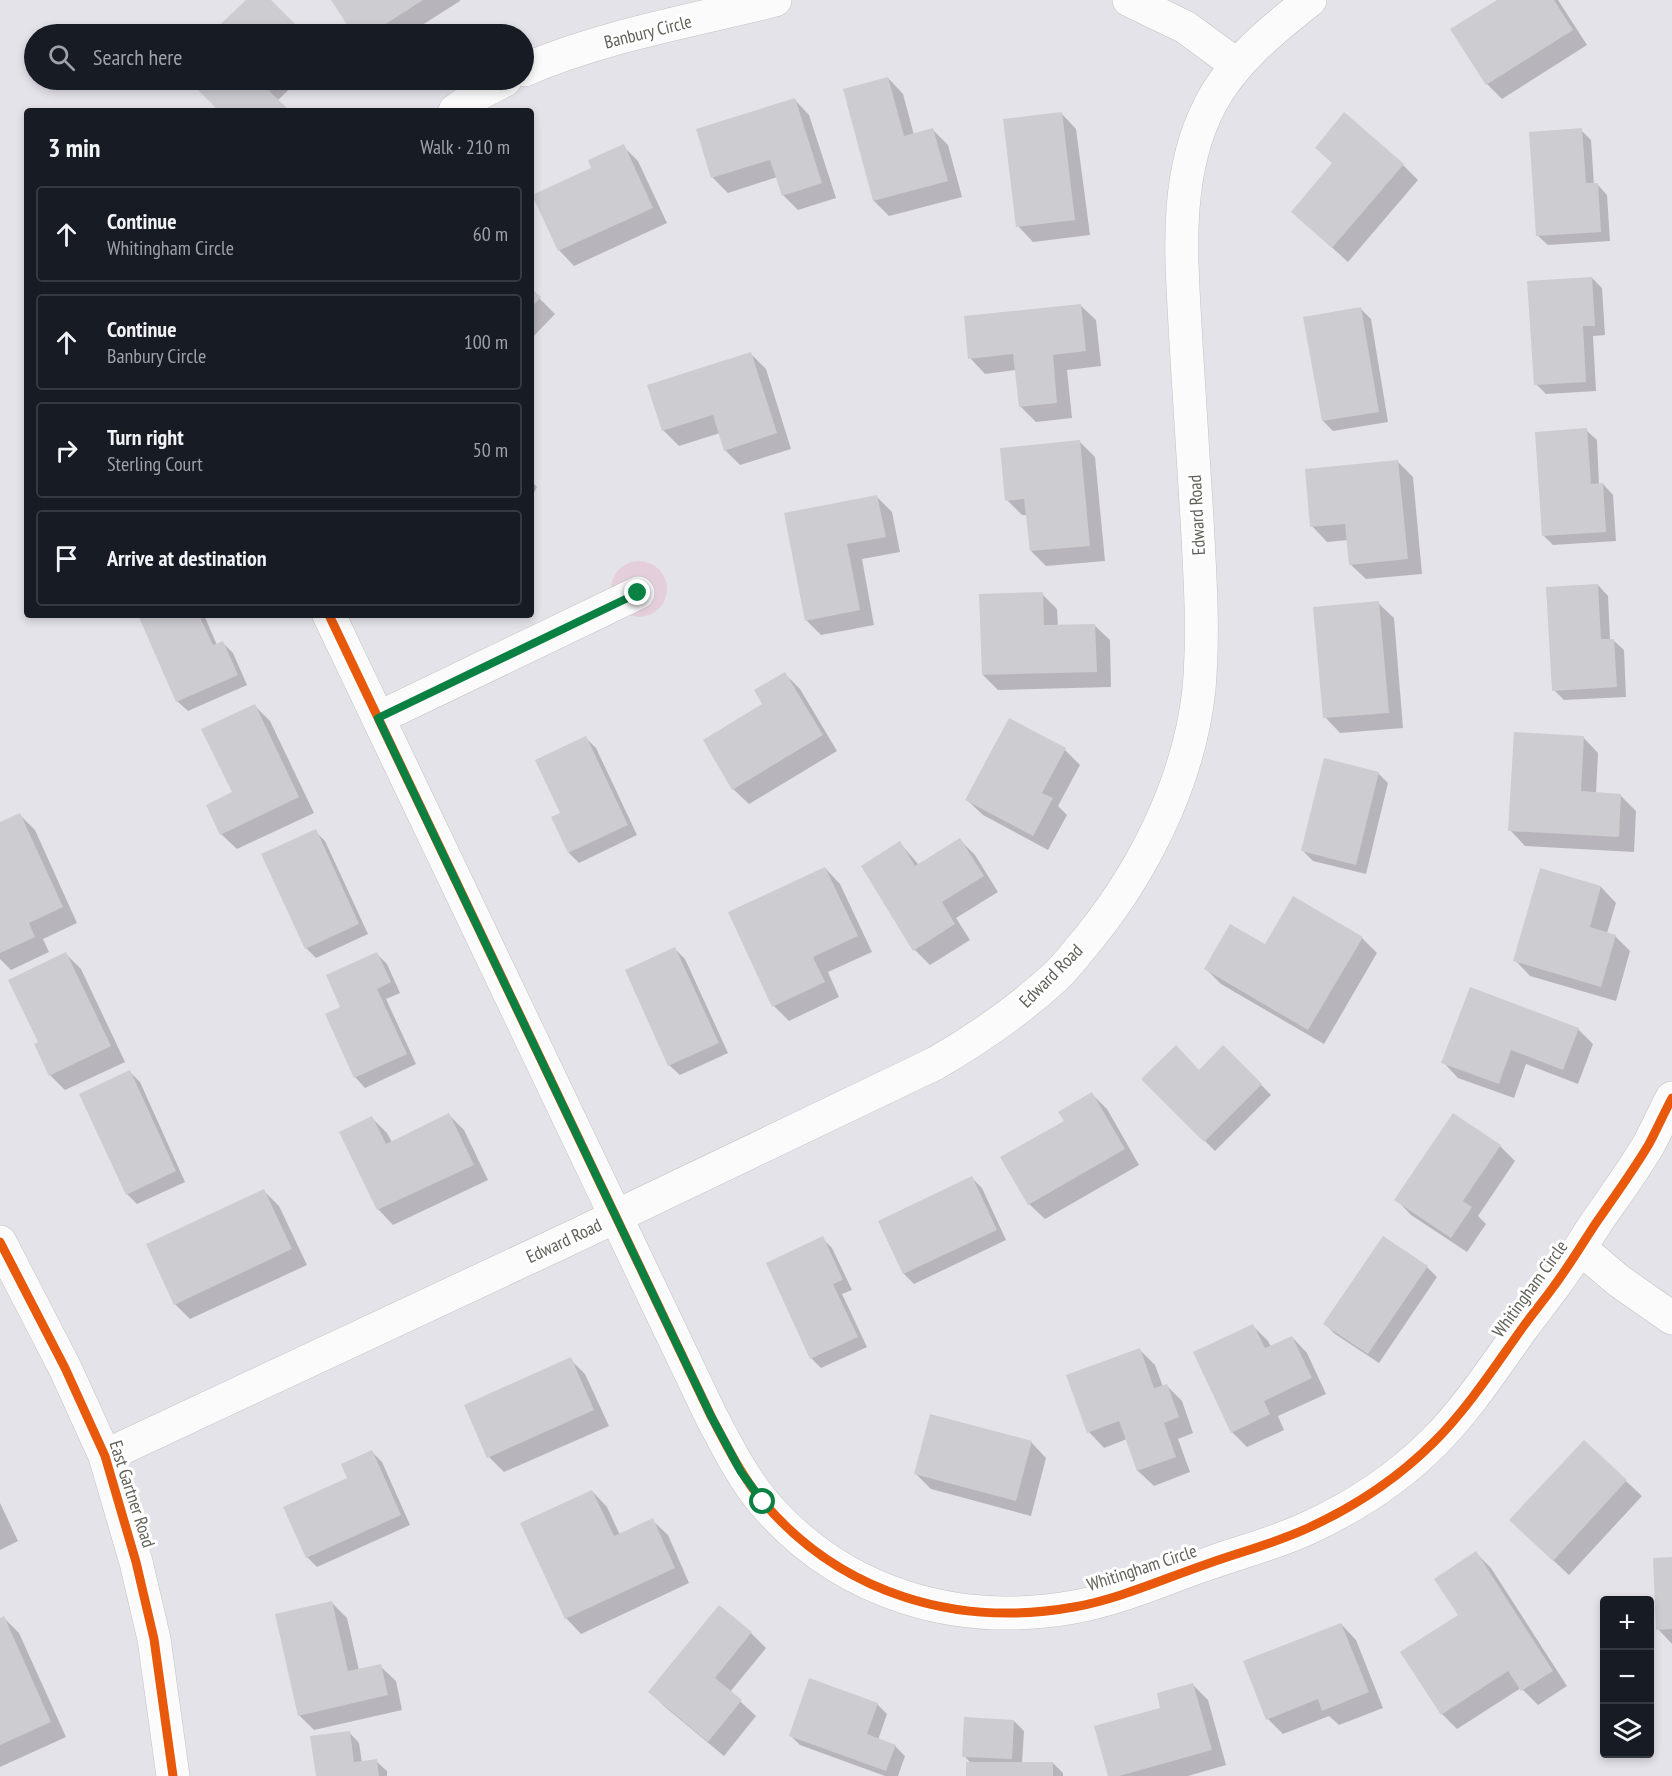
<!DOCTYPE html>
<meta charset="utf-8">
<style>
:root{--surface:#171b24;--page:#242831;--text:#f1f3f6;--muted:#9ea1a6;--line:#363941}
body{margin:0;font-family:"PT Sans Narrow",sans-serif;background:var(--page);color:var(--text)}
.controls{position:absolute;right:18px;bottom:18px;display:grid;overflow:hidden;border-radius:6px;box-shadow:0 3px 9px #0003}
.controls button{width:54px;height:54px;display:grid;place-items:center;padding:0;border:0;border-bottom:2px solid var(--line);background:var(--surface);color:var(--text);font:30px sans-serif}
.stop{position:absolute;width:18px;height:18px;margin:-14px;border:4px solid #0b8043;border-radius:50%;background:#fff}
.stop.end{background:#0b8043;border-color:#fff;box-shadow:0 2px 6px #0008}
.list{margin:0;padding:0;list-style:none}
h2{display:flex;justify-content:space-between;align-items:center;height:78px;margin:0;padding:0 24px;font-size:26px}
h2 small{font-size:20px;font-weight:400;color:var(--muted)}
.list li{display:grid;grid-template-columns:39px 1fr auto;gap:18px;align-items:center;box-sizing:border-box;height:96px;margin:0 12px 12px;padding:0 12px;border:2px solid var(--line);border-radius:6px}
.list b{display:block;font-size:22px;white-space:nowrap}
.list p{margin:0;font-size:20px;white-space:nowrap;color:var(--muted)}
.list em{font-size:20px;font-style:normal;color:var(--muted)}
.icon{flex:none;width:33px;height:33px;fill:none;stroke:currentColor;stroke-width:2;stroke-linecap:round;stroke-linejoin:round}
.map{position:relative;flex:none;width:1672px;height:1776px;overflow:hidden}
.search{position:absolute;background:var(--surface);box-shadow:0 3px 9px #0003;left:24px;top:24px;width:510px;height:66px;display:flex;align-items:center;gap:15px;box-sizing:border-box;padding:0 21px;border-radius:33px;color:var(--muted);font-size:22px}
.panel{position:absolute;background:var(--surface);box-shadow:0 3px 9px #0003;left:24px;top:108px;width:510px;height:510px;border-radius:6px}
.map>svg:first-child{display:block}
</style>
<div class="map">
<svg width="1672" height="1776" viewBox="0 0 1672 1776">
<rect width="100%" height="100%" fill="#e5e3ea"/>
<path fill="#e5cedc" d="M611 589a28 28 0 1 1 56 0a28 28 0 1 1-56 0Z"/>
<path fill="#0003" d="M 248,0 L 269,0 L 303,34 L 212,34 Z
M 333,0 L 460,0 L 460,1 L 408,34 L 355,34 Z
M 1500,0 L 1558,0 L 1587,45 L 1502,99 L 1487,84 Z
M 888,78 L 903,94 L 914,135 L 933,130 L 948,145 L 962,197 L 889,216 L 874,201 L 845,90 Z
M 190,80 L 299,80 L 277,101 L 288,111 L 221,111 Z
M 794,99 L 809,115 L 836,198 L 798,210 L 783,195 L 777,177 L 728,193 L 713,178 L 698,130 Z
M 1061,113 L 1076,129 L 1090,235 L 1033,242 L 1018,226 Z
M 1581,130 L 1591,140 L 1594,185 L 1597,184 L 1607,195 L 1610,241 L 1548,245 L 1537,235 Z
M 623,146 L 638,161 L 667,223 L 574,266 L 559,250 L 593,169 Z
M 1403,165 L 1418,180 L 1348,262 L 1293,212 Z
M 1592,278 L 1602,288 L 1605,335 L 1593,336 L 1596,391 L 1546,394 L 1536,384 Z
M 531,290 L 555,314 L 531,339 Z
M 1080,305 L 1096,320 L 1101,366 L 1067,370 L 1072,418 L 1036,422 L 1020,406 L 1016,370 L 985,374 L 970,358 Z
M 1361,309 L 1371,319 L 1388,422 L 1333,431 L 1323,421 Z
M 751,354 L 766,369 L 791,449 L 740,465 L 725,450 L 720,433 L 679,446 L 663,430 Z
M 1586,430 L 1597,440 L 1599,485 L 1603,484 L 1613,495 L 1616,541 L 1553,545 L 1543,535 Z
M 1080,442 L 1095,457 L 1105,561 L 1046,566 L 1031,551 L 1027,515 L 1022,515 L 1007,500 Z
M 1398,462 L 1413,477 L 1422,574 L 1366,579 L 1350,564 L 1348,540 L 1327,542 L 1312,526 Z
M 531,481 L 537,487 L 531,498 Z
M 877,497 L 892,512 L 900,552 L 862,559 L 874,625 L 821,635 L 806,620 L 786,514 Z
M 1598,585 L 1608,596 L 1610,640 L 1613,640 L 1624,650 L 1626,697 L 1564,700 L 1554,690 Z
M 1042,594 L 1057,609 L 1058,626 L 1094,625 L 1110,640 L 1111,687 L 998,690 L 983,675 Z
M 1378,603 L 1394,618 L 1403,728 L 1340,733 L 1325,717 Z
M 140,615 L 204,615 L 217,645 L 223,643 L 233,653 L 247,685 L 188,711 L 177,701 Z
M 785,674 L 800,689 L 837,751 L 749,804 L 733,789 L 764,705 Z
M 255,706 L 270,721 L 314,813 L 237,849 L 221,834 L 234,793 Z
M 1583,737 L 1598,753 L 1596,794 L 1621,796 L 1636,811 L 1634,852 L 1525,846 L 1510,830 Z
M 586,738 L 596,748 L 637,835 L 579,863 L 569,853 L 553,817 L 562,813 Z
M 1065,750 L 1080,765 L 1058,806 L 1067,815 L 1048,850 L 983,815 L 967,800 Z
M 1378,773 L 1388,783 L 1366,874 L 1313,861 L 1303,851 Z
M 20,815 L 35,830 L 77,923 L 43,939 L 49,952 L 11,970 L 0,959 L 0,824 Z
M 315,831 L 325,841 L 368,934 L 316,958 L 306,948 Z
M 960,840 L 975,855 L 998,892 L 956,918 L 970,940 L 930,965 L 915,950 L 900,843 L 919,865 Z
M 825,868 L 840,884 L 872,952 L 828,972 L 839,997 L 789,1021 L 774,1006 Z
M 1541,870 L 1601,887 L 1616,903 L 1607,933 L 1615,936 L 1630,951 L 1616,1001 L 1530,976 L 1515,960 Z
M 1362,938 L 1377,953 L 1324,1044 L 1221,984 L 1206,969 L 1266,946 Z
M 675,949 L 685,959 L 728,1053 L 680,1075 L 669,1065 Z
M 66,954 L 81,969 L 125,1062 L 65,1090 L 50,1075 L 40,1043 Z
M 377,954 L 387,964 L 400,993 L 386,999 L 416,1064 L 365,1088 L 355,1077 L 342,1008 Z
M 1578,1029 L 1593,1044 L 1578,1084 L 1526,1064 L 1514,1098 L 1458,1078 L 1443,1062 Z
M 1224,1047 L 1271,1095 L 1215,1151 L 1143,1079 L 1199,1071 Z
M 130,1072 L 140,1082 L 185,1182 L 137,1204 L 127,1194 Z
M 1092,1094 L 1107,1109 L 1139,1165 L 1045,1219 L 1029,1204 L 1066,1121 Z
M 449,1115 L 464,1130 L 488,1180 L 393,1225 L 378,1209 L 372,1118 L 387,1133 L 392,1142 Z
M 1500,1146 L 1515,1161 L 1478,1216 L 1486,1224 L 1467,1252 L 1411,1215 L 1396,1199 Z
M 972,1178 L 982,1188 L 1006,1240 L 914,1284 L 904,1274 L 880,1222 Z
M 264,1191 L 279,1206 L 307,1265 L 190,1319 L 175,1304 Z
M 822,1238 L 832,1248 L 852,1290 L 842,1294 L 867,1347 L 821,1368 L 811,1358 Z
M 1427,1267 L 1437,1277 L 1379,1363 L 1335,1334 L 1325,1324 Z
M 1252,1325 L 1268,1341 L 1271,1347 L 1292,1337 L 1307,1353 L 1326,1394 L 1278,1416 L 1284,1430 L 1247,1447 L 1232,1432 Z
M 1140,1350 L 1155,1365 L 1163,1387 L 1166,1385 L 1182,1401 L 1193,1433 L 1178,1439 L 1190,1472 L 1154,1486 L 1138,1471 L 1127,1439 L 1104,1448 L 1089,1432 Z
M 570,1359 L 585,1374 L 609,1426 L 504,1472 L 489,1457 Z
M 1031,1442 L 1046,1458 L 1031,1516 L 931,1489 L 916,1474 Z
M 1584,1442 L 1642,1496 L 1569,1575 L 1526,1535 Z
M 372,1452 L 382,1462 L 410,1525 L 317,1567 L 307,1557 L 349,1479 Z
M 592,1491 L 607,1507 L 620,1535 L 652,1520 L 668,1535 L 689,1583 L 581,1634 L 566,1618 Z
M 0,1503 L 18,1541 L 0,1550 Z
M 1476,1553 L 1491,1568 L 1567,1686 L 1538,1705 L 1521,1688 L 1457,1729 L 1442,1714 L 1460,1616 Z
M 1672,1558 L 1672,1644 L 1658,1629 Z
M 332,1603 L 347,1618 L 359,1670 L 380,1666 L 396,1681 L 402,1710 L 314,1730 L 299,1715 Z
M 4,1618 L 19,1633 L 66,1737 L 0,1767 L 0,1620 Z
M 1341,1624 L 1356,1640 L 1383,1708 L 1339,1725 L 1329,1716 L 1283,1734 L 1268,1719 Z
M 751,1633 L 766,1648 L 730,1692 L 756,1716 L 724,1756 L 665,1707 L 650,1692 Z
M 1193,1685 L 1208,1700 L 1226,1765 L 1188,1776 L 1110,1776 L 1162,1709 Z
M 877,1704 L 887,1714 L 878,1740 L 895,1746 L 905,1756 L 898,1776 L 885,1776 L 800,1745 L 790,1735 Z
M 1014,1721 L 1024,1731 L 1022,1763 L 1053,1763 L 1063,1773 L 1063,1776 L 967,1776 L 971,1763 L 964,1756 Z
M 349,1732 L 359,1743 L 362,1763 L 376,1761 L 387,1771 L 387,1776 L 317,1776 Z"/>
<path fill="#cdccd0" d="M 246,0 L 271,0 L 305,34 L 210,34 Z
M 331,0 L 423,0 L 370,34 L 353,34 Z
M 1497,0 L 1554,0 L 1573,30 L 1486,85 L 1450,29 Z
M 888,77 L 904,136 L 933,128 L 948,181 L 873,201 L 843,89 Z
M 188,80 L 269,80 L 263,85 L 290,111 L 219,111 Z
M 795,98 L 822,183 L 782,196 L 770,160 L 711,178 L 696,129 Z
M 1062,112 L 1075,220 L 1016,227 L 1003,119 Z
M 1344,112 L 1404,164 L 1332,248 L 1291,212 L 1332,163 L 1315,148 Z
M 1582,128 L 1586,183 L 1598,183 L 1601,232 L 1536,236 L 1529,132 Z
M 624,144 L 653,208 L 558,251 L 532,195 L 591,168 L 588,160 Z
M 1592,277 L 1595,326 L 1583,326 L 1586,382 L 1534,385 L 1527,281 Z
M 531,288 L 541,297 L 531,308 Z
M 1081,304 L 1086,351 L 1053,355 L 1057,403 L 1019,407 L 1013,354 L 968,359 L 964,316 Z
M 1361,307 L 1379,412 L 1322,421 L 1303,317 Z
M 751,352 L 777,433 L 724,451 L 713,415 L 662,431 L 647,385 Z
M 1587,428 L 1591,484 L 1603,483 L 1606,532 L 1542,536 L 1535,432 Z
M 1080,440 L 1090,546 L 1030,551 L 1024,499 L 1005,501 L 1000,448 Z
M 1398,460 L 1408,559 L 1349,565 L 1345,524 L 1310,527 L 1305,469 Z
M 877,495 L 886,537 L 847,544 L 860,610 L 805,621 L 784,513 Z
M 1598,584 L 1601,639 L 1614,639 L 1617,687 L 1552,691 L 1546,587 Z
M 1043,592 L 1044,625 L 1095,624 L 1097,672 L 982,675 L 979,594 Z
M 1379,601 L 1389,713 L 1323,718 L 1313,607 Z
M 138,615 L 199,615 L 213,645 L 223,641 L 238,675 L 176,702 Z
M 785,672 L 823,735 L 732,790 L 703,740 L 762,704 L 754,690 Z
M 255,704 L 299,797 L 220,835 L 206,805 L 232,792 L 201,729 Z
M 1009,718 L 1066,748 L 1042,793 L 1053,798 L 1033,836 L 965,800 Z
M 1514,732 L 1584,736 L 1581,791 L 1621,794 L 1619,837 L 1508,831 Z
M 586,736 L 628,825 L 568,853 L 551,817 L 560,813 L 535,760 Z
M 1324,758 L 1379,772 L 1356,865 L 1301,851 Z
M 20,813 L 63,907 L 29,923 L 35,937 L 0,953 L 0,822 Z
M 316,829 L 359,924 L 305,949 L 261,854 Z
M 960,838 L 984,876 L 942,902 L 955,924 L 913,951 L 861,866 L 900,841 L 915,866 Z
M 825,867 L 858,936 L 813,957 L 825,982 L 772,1007 L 728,912 Z
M 1540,868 L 1601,886 L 1590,927 L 1616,935 L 1601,987 L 1513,961 Z
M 1293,896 L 1363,937 L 1308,1030 L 1204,969 L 1230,924 L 1265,944 Z
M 675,947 L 719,1043 L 668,1066 L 625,970 Z
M 66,952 L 111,1046 L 49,1076 L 34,1044 L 38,1042 L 8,980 Z
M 377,952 L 391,982 L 377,989 L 407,1054 L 354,1078 L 325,1014 L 340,1007 L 326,975 Z
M 1470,987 L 1579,1028 L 1563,1070 L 1511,1050 L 1499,1084 L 1441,1063 Z
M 1176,1045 L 1199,1070 L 1223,1045 L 1262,1084 L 1204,1142 L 1141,1079 Z
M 130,1070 L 176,1171 L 126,1195 L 79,1094 Z
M 1092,1092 L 1125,1149 L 1028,1205 L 1000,1157 L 1064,1121 L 1058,1112 Z
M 449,1113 L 474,1165 L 377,1210 L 339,1132 L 372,1116 L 386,1144 Z
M 1453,1113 L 1501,1145 L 1463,1201 L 1472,1207 L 1451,1238 L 1394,1200 Z
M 972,1176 L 997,1230 L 903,1274 L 878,1221 Z
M 264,1189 L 292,1249 L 174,1305 L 146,1244 Z
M 823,1236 L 843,1280 L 833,1284 L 858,1337 L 810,1359 L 766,1263 Z
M 1383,1236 L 1428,1266 L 1368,1354 L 1323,1324 Z
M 1253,1324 L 1265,1348 L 1292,1336 L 1312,1378 L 1264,1401 L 1270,1414 L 1231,1433 L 1193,1352 Z
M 1140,1348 L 1154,1388 L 1167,1384 L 1179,1417 L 1164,1423 L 1176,1457 L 1137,1471 L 1119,1421 L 1087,1433 L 1066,1375 Z
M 571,1357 L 594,1410 L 487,1458 L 464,1405 Z
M 930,1414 L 1032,1441 L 1016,1501 L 914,1474 Z
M 1584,1440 L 1627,1480 L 1553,1561 L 1509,1520 Z
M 372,1450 L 401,1515 L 306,1558 L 283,1507 L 347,1478 L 341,1464 Z
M 592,1490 L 614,1536 L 653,1518 L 675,1568 L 565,1619 L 520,1523 Z
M 1476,1551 L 1553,1671 L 1521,1691 L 1508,1671 L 1441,1715 L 1400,1652 L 1458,1615 L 1434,1579 Z
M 1672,1557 L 1672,1629 L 1656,1630 L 1653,1558 Z
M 332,1601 L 348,1671 L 381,1664 L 388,1695 L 298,1716 L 275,1614 Z
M 719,1605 L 752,1632 L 715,1678 L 742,1700 L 708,1742 L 648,1692 Z
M 4,1616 L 51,1722 L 0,1745 L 0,1618 Z
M 1341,1623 L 1369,1692 L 1322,1711 L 1318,1699 L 1266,1720 L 1243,1661 Z
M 809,1678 L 878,1703 L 867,1734 L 896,1745 L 886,1771 L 789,1736 Z
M 1193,1683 L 1212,1750 L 1119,1776 L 1108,1776 L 1094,1726 L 1160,1708 L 1157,1693 Z
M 964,1717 L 1014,1720 L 1012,1759 L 962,1757 Z
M 350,1731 L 354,1762 L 377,1759 L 379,1776 L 316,1776 L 310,1736 Z
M 966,1762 L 1053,1762 L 1053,1776 L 966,1776 Z"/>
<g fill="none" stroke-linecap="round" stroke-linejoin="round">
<defs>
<path id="minor" d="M 1129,0 L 1185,27 L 1237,65
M 524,70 C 603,36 691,21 775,0
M 455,111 L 480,93 L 505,80
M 329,615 L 711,1416 C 727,1446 742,1477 764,1503 C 842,1594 957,1628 1074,1607 C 1119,1599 1163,1579 1207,1564 C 1240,1552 1276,1543 1308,1528 C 1354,1507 1398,1478 1434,1442 C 1468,1408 1495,1366 1523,1327 C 1533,1313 1544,1300 1554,1286 C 1569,1266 1582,1244 1596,1223 C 1614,1197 1633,1171 1649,1144 C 1657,1129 1664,1113 1672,1098
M 378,718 L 638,593
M 0,1242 L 65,1368 L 105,1456 L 136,1562 L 154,1639 L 173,1776
M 1580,1248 L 1619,1281 L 1672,1318
M 105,1456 L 575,1236 L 936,1063 C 979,1038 1018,1011 1054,978 C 1063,970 1071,960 1079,950 C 1140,879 1189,784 1199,689 C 1204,632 1200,576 1197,519 C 1193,461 1190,402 1186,343 C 1182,264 1172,178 1210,105 C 1232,62 1273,29 1310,0"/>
</defs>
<use href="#minor" stroke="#c3c2c2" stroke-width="34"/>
<use href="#minor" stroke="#fbfbfc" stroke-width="33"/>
<defs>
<path id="cycleway" d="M 329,615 L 711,1416 C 727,1446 742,1477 764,1503 C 842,1594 957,1628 1074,1607 C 1119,1599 1163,1579 1207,1564 C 1240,1552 1276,1543 1308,1528 C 1354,1507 1398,1478 1434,1442 C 1468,1408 1495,1366 1523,1327 C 1533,1313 1544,1300 1554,1286 C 1569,1266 1582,1244 1596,1223 C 1614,1197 1633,1171 1649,1144 C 1657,1129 1664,1113 1672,1098
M 0,1242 L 65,1368 L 105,1456 L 136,1562 L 154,1639 L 173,1776"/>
</defs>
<use href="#cycleway" stroke="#fff" stroke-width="13"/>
<use href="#cycleway" stroke="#e8590c" stroke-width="9"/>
</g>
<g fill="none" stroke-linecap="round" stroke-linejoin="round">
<path stroke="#0b8043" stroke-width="8" d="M 638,593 L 378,718 L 711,1416 L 741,1472 L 763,1502"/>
</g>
<g text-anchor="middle" stroke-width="6" stroke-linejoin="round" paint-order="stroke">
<g font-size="18" fill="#626259" stroke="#fff">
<text transform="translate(648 32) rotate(-14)" y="6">Banbury Circle</text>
<text transform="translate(1197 515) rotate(-93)" y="6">Edward Road</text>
<text transform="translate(1051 976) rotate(-45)" y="6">Edward Road</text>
<text transform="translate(564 1241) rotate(-25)" y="6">Edward Road</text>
<text transform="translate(1530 1289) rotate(-54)" y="6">Whitingham Circle</text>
<text transform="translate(132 1494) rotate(72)" y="6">East Gartner Road</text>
<text transform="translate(1142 1568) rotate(-18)" y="6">Whitingham Circle</text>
</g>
</g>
</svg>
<div class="controls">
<button>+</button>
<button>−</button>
<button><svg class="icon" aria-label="layers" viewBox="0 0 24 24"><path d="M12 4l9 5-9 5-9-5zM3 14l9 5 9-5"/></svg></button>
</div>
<div class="stop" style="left:763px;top:1502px"></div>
<div class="stop end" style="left:638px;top:593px"></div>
<div class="search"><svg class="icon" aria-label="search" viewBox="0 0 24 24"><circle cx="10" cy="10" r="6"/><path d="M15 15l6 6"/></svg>Search here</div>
<section class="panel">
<h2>3 min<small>Walk · 210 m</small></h2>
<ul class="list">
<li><svg class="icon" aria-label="ahead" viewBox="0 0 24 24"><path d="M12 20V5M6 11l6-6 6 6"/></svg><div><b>Continue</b><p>Whitingham Circle</p></div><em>60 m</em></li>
<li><svg class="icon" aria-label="ahead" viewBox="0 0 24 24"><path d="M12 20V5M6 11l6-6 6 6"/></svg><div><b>Continue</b><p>Banbury Circle</p></div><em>100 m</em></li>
<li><svg class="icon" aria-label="right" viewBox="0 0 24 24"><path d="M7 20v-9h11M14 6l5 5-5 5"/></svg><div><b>Turn right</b><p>Sterling Court</p></div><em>50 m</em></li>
<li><svg class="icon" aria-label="arrive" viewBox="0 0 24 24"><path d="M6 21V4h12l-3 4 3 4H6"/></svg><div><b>Arrive at destination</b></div></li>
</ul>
</section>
</div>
